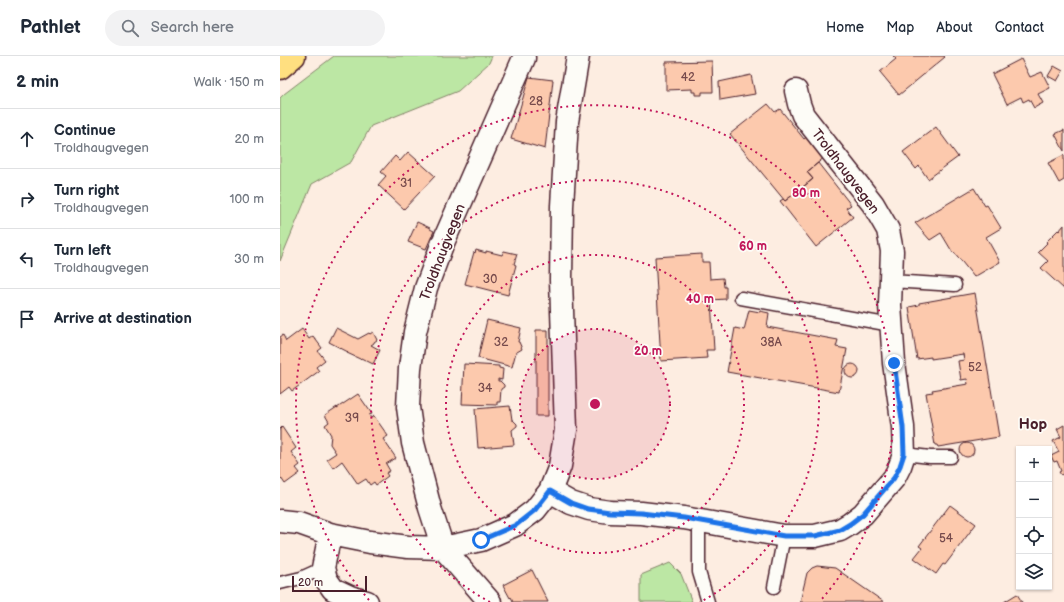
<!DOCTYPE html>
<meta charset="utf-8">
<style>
:root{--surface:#fff;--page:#f2f2f3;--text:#1f2937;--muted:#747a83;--line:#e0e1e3}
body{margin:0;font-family:"Balsamiq Sans",sans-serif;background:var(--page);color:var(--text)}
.controls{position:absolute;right:12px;bottom:12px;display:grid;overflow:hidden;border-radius:0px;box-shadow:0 1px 3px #0004}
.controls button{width:36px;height:36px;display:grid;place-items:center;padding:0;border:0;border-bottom:1px solid var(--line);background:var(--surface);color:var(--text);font:20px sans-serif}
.scale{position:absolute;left:12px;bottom:10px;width:75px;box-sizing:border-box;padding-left:4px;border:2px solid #4a1f2b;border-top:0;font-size:11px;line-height:14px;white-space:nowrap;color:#4a1f2b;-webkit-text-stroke:3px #fdfcf7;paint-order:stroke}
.stop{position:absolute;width:12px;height:12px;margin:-9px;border:3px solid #1a73e8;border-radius:50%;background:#fff}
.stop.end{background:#1a73e8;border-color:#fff;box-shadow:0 1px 4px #0008}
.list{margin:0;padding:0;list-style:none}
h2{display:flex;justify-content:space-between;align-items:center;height:52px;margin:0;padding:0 16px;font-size:17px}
h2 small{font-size:13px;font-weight:400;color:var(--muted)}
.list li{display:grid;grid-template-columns:26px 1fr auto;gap:12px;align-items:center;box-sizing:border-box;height:60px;padding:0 16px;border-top:1px solid var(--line)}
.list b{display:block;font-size:15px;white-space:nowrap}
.list p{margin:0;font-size:13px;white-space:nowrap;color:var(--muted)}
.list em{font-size:13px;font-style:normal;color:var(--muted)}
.icon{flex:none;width:22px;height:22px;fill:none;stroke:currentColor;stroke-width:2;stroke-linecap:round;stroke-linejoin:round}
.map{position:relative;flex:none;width:784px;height:546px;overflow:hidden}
header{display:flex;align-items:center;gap:24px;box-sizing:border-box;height:56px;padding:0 20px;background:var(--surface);border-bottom:1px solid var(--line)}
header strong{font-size:19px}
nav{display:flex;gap:22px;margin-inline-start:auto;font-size:14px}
.search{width:280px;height:36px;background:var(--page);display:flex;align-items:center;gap:10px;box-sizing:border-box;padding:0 14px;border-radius:22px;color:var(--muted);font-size:15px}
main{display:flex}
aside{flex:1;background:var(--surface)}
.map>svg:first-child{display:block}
</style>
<header>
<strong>Pathlet</strong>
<div class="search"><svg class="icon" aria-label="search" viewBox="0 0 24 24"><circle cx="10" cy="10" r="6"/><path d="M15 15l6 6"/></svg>Search here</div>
<nav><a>Home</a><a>Map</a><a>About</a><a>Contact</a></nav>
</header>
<main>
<aside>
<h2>2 min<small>Walk · 150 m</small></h2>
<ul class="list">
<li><svg class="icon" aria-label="ahead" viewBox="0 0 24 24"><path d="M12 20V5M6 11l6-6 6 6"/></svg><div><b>Continue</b><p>Troldhaugvegen</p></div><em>20 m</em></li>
<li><svg class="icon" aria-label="right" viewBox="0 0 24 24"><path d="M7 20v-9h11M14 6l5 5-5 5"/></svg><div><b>Turn right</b><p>Troldhaugvegen</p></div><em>100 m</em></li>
<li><svg class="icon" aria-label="left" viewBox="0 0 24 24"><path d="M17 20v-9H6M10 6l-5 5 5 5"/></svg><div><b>Turn left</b><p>Troldhaugvegen</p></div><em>30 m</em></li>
<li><svg class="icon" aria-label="arrive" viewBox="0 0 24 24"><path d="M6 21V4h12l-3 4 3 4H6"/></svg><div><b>Arrive at destination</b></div></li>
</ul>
</aside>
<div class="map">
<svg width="784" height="546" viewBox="0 0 784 546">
<rect width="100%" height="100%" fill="#fdede1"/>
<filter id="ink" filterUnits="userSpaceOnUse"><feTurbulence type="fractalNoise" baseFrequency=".025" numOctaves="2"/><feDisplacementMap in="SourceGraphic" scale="8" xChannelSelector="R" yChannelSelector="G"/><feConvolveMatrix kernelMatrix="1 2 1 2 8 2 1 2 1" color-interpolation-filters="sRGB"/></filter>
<g filter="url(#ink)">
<path fill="#bce7a4" stroke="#838368" d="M 54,0 L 212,0 L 209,7 L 178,35 L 91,70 L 71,106 L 32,128 L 0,205 L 0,42 L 4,38 Z
M 390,507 L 401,518 L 412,546 L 361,546 L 361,519 Z"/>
<path fill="#fcc9ad" stroke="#4a1f2b" d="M 613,0 L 664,0 L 665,1 L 619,39 L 600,16 L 616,3 Z
M 741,3 L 750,21 L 762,16 L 770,32 L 758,38 L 763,47 L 754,52 L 749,43 L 743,46 L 741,41 L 727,48 L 712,18 Z
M 432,5 L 433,36 L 422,36 L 422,39 L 415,39 L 415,36 L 412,36 L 412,33 L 386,34 L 386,6 Z
M 774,10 L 783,15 L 777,25 L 768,20 Z
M 471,19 L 475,38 L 440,44 L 439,26 Z
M 249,21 L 273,24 L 265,93 L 231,83 Z
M 488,48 L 495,56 L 500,53 L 524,83 L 529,79 L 546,100 L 527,116 L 533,123 L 505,145 L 450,78 Z
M 656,71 L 678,101 L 648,123 L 639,110 L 636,113 L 623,96 Z
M 784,74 L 784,95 L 775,78 Z
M 128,96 L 155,120 L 124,153 L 98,129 L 106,120 L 101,116 L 115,100 L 120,105 Z
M 784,99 L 784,124 L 779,127 L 768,107 Z
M 538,107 L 571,149 L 566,152 L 573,161 L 536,191 L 500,145 L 503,143 L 505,145 L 533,123 L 527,116 Z
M 694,132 L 705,150 L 707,149 L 721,172 L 706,181 L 720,206 L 694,221 L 674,196 L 673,197 L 661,177 L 650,184 L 635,167 Z
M 137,166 L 150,172 L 150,173 L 154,175 L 146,193 L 128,186 Z
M 784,169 L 784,233 L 761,212 L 768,205 L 758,196 L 767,187 L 766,186 L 778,174 L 779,175 Z
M 196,194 L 206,197 L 206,195 L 222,199 L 224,195 L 237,198 L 234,208 L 236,209 L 228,239 L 185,228 L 194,196 L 195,197 Z
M 422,198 L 422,206 L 429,206 L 430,223 L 443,222 L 444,231 L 446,231 L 446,243 L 431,244 L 434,294 L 426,294 L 427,302 L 381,305 L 375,201 Z
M 695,237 L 719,381 L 658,391 L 657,389 L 655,389 L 646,337 L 653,336 L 652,334 L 688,328 L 687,323 L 681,324 L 678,305 L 684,304 L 683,298 L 651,303 L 651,301 L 637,303 L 629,251 L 639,249 L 639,247 Z
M 469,254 L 480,256 L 480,255 L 489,257 L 487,271 L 558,284 L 556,291 L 567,293 L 559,336 L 447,316 L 455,272 L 464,274 Z
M 207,264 L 241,272 L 238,286 L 239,286 L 242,293 L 237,296 L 236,296 L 232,311 L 198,302 Z
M 56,272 L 78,283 L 89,277 L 90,278 L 93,276 L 97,284 L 94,286 L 94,287 L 91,289 L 100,294 L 93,308 L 81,302 L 80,303 L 67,297 L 68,296 L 49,286 Z
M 22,273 L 29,283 L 33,280 L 42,292 L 38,295 L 45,304 L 36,311 L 39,315 L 12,335 L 9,331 L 0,338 L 0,281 L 3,279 L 6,285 Z
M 256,274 L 268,274 L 268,360 L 256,360 Z
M 184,308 L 219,310 L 219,312 L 223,313 L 222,324 L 218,323 L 218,325 L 220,325 L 224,329 L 224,331 L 221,333 L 220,346 L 217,346 L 217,349 L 182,348 Z
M565 315a7 7 0 1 1 14 0a7 7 0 1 1-14 0Z
M 78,338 L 92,358 L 89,359 L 91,362 L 94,360 L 108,380 L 103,383 L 116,402 L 106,408 L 110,415 L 106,417 L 108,420 L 96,429 L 94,426 L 90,429 L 86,423 L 78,428 L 62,405 L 53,412 L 47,403 L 56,397 L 50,388 L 51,379 L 45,369 L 49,366 L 45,359 L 57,351 L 57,352 Z
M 230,350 L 232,364 L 233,364 L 237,368 L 237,370 L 232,374 L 234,389 L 198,392 L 195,353 Z
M 784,369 L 784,417 L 781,419 L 779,416 L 781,415 L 777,405 L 774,406 L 771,400 L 779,396 L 773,385 L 781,381 L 777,373 Z
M 2,371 L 16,392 L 11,396 L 20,409 L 16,412 L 20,417 L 5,428 L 1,422 L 0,423 L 0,373 Z
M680 394a7 7 0 1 1 14 0a7 7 0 1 1-14 0Z
M 670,449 L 696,468 L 665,509 L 663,508 L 656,518 L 634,502 L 642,492 L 639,490 Z
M 537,510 L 555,512 L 604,546 L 520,546 L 527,517 L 532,512 Z
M 252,514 L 268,546 L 232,546 L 233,545 L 231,541 L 230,542 L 223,529 Z
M 737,538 L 742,546 L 724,546 Z"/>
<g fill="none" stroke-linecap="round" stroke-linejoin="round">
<defs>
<path id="service" d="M 611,225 L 675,229
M 461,242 L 611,269
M 624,398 L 650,401 L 671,401
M 419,465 L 419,516 L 428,546
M 0,527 L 21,522 L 43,512
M 494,531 L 504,480"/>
<path id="minor" d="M 270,435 L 291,447 L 309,453 L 330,456 L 361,457 L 404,462 L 504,480 L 535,480 L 560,474 L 570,468 L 583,458 L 614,422 L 620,410 L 624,398 L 623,371 L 614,307 L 610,249 L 612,195 L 608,174 L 593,148 L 523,59 L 519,48 L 516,35
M 0,465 L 19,467 L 50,478 L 90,486 L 128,491 L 163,492 L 201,484 L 235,469 L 255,454 L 270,435 L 280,410 L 286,374 L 281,224 L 282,150 L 287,66 L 298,0
M 50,478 L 43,512 L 46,523 L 53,533 L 70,541 L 87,546
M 210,546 L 163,492 L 150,452 L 133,387 L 128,351 L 130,312 L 135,276 L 146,232 L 162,189 L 244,2"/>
<path id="primary" d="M 0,12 L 14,0"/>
</defs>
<use href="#service" stroke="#4a1f2b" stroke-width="15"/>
<use href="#minor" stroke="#4a1f2b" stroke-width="25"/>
<use href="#primary" stroke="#4a1f2b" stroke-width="25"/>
<use href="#service" stroke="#fdfcf7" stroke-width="12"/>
<use href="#minor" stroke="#fdfcf7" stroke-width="22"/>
<use href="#primary" stroke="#ffdf80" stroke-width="22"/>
</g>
</g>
<g fill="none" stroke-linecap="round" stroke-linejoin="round" filter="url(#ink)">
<path stroke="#1a73e8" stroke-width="5" d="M 201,484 L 236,469 L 255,454 L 270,435 L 291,447 L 308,453 L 330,456 L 361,457 L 404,462 L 504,480 L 535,480 L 560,474 L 570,468 L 583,458 L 614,422 L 620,410 L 624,398 L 623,371 L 614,307"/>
</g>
<circle cx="315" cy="348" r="75" fill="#c2185b" fill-opacity=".12"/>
<g fill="none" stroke="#c2185b" stroke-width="2" stroke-dasharray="2 4">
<circle cx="315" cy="348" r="75"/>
<circle cx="315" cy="348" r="149"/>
<path d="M210 546A224 224 0 1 1 420 546"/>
<path d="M89 544A299 299 0 1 1 541 544"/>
</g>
<g text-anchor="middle" stroke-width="3.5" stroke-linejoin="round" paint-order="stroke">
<g font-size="12" fill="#764a4c">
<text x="408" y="25">42</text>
<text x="256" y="49">28</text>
<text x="126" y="131">31</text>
<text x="210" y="227">30</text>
<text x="221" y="290">32</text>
<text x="491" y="290">38A</text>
<text x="695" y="315">52</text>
<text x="205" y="336">34</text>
<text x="72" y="366">39</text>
<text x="666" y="486">54</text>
</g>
<g font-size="14" fill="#4a1f2b" stroke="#fdfcf7">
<text transform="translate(566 115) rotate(53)" y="5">Troldhaugvegen</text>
<text transform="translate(162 196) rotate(-69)" y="5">Troldhaugvegen</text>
</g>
<g font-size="15" font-weight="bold" fill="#4a1f2b" stroke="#fdfcf7">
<text x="753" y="373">Hop</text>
</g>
</g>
<circle cx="315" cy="348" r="6" fill="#c2185b" stroke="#fdfcf7" stroke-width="2"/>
<g font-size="12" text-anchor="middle" font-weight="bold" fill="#c2185b" stroke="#fdfcf7" stroke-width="3.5" stroke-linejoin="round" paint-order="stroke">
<text x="526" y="141">80 m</text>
<text x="473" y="194">60 m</text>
<text x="420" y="247">40 m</text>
<text x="368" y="299">20 m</text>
</g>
</svg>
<div class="controls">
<button>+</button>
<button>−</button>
<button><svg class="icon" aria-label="locate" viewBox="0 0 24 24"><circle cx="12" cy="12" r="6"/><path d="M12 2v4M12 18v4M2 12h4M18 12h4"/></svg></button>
<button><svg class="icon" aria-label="layers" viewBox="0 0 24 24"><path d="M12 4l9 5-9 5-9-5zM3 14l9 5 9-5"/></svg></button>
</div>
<div class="scale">20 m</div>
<div class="stop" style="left:201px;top:484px"></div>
<div class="stop end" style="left:614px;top:307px"></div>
</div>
</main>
